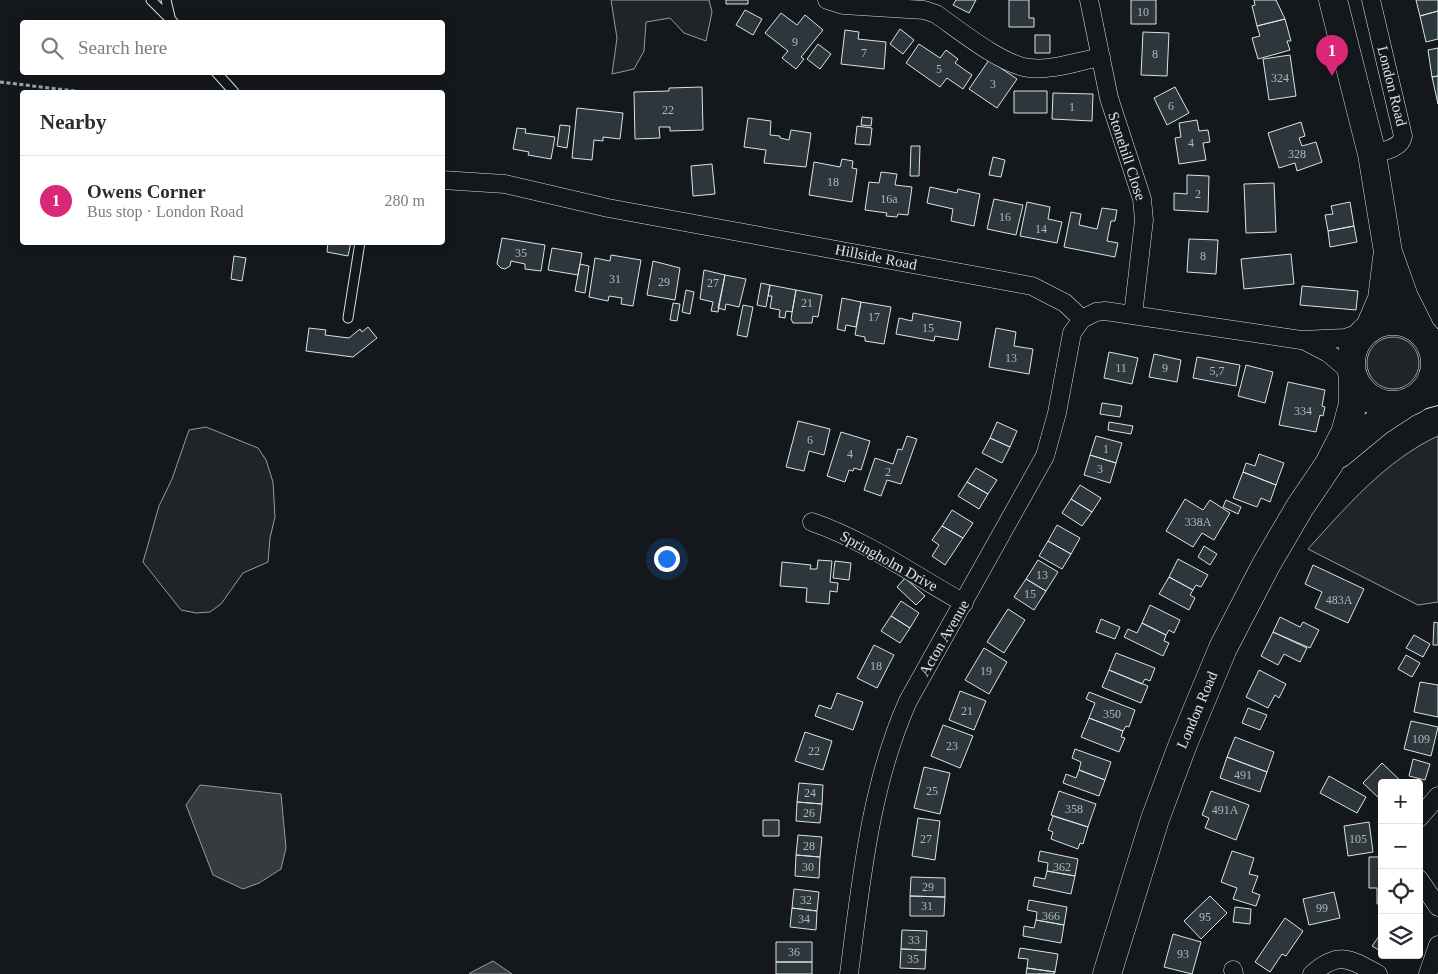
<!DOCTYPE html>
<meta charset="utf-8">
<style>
:root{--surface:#fff;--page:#f2f2f3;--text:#2b2b33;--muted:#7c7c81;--line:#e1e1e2;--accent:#db2777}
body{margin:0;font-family:Georgia,serif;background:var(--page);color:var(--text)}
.controls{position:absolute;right:15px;bottom:15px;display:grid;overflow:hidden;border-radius:5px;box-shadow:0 2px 12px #0003}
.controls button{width:45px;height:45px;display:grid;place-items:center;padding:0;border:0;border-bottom:1px solid var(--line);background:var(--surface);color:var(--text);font:25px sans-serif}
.you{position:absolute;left:666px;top:558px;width:18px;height:18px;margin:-12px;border:4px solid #fff;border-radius:50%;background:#1a73e8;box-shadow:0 0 0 8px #1a73e833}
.badge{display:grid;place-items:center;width:32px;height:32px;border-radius:50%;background:var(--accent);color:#fff;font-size:16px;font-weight:700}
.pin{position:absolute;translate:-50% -41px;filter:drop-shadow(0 1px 2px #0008)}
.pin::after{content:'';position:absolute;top:26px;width:18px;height:15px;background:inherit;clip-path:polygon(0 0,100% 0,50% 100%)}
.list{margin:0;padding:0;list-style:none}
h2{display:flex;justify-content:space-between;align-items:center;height:65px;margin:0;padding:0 20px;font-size:21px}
h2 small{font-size:16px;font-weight:400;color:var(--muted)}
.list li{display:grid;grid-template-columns:32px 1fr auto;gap:15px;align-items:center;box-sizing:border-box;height:90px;padding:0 20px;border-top:1px solid var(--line)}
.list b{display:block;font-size:19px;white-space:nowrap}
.list p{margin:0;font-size:16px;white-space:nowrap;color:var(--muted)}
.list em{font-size:16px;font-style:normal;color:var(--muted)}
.icon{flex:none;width:28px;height:28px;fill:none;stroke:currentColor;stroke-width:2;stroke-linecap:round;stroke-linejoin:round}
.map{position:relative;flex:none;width:1438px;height:974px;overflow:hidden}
.search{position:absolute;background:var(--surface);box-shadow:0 2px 12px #0003;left:20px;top:20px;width:425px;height:55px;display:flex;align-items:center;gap:12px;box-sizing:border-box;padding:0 18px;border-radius:5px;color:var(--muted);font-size:19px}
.panel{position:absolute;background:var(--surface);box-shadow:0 2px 12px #0003;left:20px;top:90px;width:425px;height:155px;border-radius:5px}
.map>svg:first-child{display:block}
</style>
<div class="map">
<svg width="1438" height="974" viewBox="0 0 1438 974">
<rect width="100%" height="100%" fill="#14181c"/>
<path fill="#202428" stroke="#939e99" d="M 611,0 L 709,0 L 712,12 L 706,41 L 684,33 L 670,18 L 646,22 L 644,51 L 634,69 L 612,74 L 617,38 Z
M1367 363a26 26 0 1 1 52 0a26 26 0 1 1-52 0Z
M 206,427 L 258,448 L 266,460 L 273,482 L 275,517 L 270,538 L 268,562 L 243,573 L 221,604 L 210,612 L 196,613 L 181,610 L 143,562 L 159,506 L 172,479 L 189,430 Z
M 1438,436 L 1438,602 L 1418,605 L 1308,549 C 1346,507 1386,460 1438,436 Z"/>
<path fill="#363b3e" stroke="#939e99" d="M 200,785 L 281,794 L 286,848 L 281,869 L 259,883 L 243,889 L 213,875 L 186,805 Z
M 493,961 L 512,974 L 469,974 L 470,973 Z"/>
<path fill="#2c363c" stroke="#d8e6dc" d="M 726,0 L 748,0 L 748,4 L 726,4 Z
M 956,0 L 976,0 L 969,13 L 953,5 Z
M 1009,0 L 1029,0 L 1029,18 L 1034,18 L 1034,27 L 1009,27 Z
M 1131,0 L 1156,0 L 1156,24 L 1131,24 Z
M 1254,0 L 1276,0 L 1285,19 L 1257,26 L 1252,6 L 1255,5 Z
M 1416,0 L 1438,0 L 1438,11 L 1420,16 Z
M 745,10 L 762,19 L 753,35 L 736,25 Z
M 1438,11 L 1438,39 L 1426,42 L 1420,16 Z
M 781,13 L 797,25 L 805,15 L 823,30 L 801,57 L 804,59 L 796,69 L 782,58 L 788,51 L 765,33 Z
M 1285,19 L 1291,41 L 1287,41 L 1290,50 L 1258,59 L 1252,38 L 1260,36 L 1257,26 Z
M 900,29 L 914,40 L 903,54 L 890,44 Z
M 845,30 L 859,32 L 858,39 L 886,42 L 884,69 L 841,64 Z
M 1143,32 L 1169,33 L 1167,76 L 1141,75 Z
M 1035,35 L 1050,35 L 1050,53 L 1035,53 Z
M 818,44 L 831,54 L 820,69 L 807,59 Z
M 919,44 L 940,58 L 946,50 L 958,59 L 955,63 L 972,75 L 963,89 L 947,78 L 940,87 L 906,63 Z
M 1438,48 L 1438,76 L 1432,77 L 1428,50 Z
M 1290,55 L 1296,96 L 1269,100 L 1263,59 Z
M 989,60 L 1017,79 L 997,108 L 969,89 Z
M 1438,76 L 1438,104 L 1432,77 Z
M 702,87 L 703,130 L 670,131 L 670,127 L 659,127 L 660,138 L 635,139 L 634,92 L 669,91 L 669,88 Z
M 1175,87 L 1189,113 L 1167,125 L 1154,98 Z
M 1014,91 L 1047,91 L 1047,113 L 1014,113 Z
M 1053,93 L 1093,94 L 1092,121 L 1052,119 Z
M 577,108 L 623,113 L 620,139 L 603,137 L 603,141 L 594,140 L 592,160 L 572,158 Z
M 862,117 L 872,118 L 871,126 L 861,125 Z
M 748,118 L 771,121 L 770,135 L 780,136 L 780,138 L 789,140 L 791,130 L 811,133 L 806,167 L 764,163 L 766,150 L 744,147 Z
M 1197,120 L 1199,131 L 1208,130 L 1210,142 L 1203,143 L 1206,160 L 1179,164 L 1175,138 L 1181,137 L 1179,123 Z
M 1301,122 L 1305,136 L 1299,138 L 1302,146 L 1316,142 L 1322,162 L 1297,171 L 1295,163 L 1279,168 L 1268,133 Z
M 560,125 L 570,126 L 567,148 L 557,146 Z
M 857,126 L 872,128 L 870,145 L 855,144 Z
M 517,128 L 526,129 L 525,133 L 555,137 L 551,159 L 528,155 L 529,152 L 513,149 Z
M 911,146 L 920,146 L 919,176 L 910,176 Z
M 993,157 L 1005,160 L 1001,177 L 989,175 Z
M 842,159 L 853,161 L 852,168 L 857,169 L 852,202 L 809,195 L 814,162 L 840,167 Z
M 712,164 L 715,194 L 693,196 L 691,166 Z
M 881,172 L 897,174 L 895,185 L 912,187 L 908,215 L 898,214 L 897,217 L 886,216 L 887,213 L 865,210 L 869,182 L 879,183 Z
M 1187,175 L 1209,176 L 1208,212 L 1174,210 L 1174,193 L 1187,194 Z
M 1274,183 L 1276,232 L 1246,233 L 1244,184 Z
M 930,187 L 957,193 L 958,189 L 980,194 L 974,226 L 951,221 L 953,209 L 927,203 Z
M 994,199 L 1023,205 L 1016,235 L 987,229 Z
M 1027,202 L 1050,207 L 1048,219 L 1062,222 L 1057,243 L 1020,236 Z
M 1350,202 L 1354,226 L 1328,231 L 1325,215 L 1333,214 L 1331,206 Z
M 1102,208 L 1117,210 L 1115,221 L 1111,221 L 1107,241 L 1118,243 L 1115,257 L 1064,247 L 1071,212 L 1081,214 L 1079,225 L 1097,229 Z
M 1354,226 L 1357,242 L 1330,247 L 1328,231 Z
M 502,238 L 545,245 L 541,271 L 525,269 L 525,264 L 511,261 L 510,266 L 505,269 L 501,268 L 497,264 Z
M 1189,239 L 1218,240 L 1216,274 L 1187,272 Z
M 328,242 L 351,242 L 348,256 L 327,252 Z
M 552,248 L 582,253 L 578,275 L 548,270 Z
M 1291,254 L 1294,284 L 1244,289 L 1241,259 Z
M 611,255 L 641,260 L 633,306 L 621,304 L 622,298 L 609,296 L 608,301 L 589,297 L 595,258 L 610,261 Z
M 234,256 L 246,258 L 242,281 L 231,279 Z
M 653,261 L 680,268 L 675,300 L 647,295 Z
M 580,264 L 589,266 L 585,293 L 575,291 Z
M 704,270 L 725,275 L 718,312 L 711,311 L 713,302 L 700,299 Z
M 725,275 L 746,279 L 739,307 L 726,304 L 725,310 L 718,308 Z
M 761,283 L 770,285 L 766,307 L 757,305 Z
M 770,285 L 796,290 L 792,312 L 786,311 L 785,318 L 779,317 L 780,310 L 770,308 L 772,296 L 768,296 Z
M 1302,286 L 1358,291 L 1356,310 L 1300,305 Z
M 686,290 L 694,292 L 690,314 L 682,312 Z
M 796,290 L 822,295 L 818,317 L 813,316 L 812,323 L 793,323 L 791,319 Z
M 842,298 L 861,302 L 856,327 L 846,325 L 845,331 L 837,329 Z
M 861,302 L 891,307 L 884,344 L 865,341 L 865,337 L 855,335 Z
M 673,303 L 680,304 L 677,321 L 670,320 Z
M 743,305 L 753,307 L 747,337 L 737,335 Z
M 913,313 L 961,322 L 958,340 L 935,336 L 934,341 L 896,334 L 899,318 L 912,321 Z
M 368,327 L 377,338 L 353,357 L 306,351 L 309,328 L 326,330 L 325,335 L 349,338 L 360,329 L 362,332 Z
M 996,328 L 1016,332 L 1014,346 L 1033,349 L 1029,374 L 989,367 Z
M 1109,352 L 1138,358 L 1132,384 L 1104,378 Z
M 1154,354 L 1181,360 L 1177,382 L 1149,377 Z
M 1197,357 L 1240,365 L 1236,386 L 1193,378 Z
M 1246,365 L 1273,372 L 1265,403 L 1238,396 Z
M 1288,382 L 1325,390 L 1322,406 L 1325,407 L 1323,416 L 1320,415 L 1316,432 L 1279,425 Z
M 1102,403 L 1122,406 L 1120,417 L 1100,414 Z
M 798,421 L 830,429 L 824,455 L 809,451 L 804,471 L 786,467 Z
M 997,422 L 1017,431 L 1010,447 L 990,438 Z
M 1109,422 L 1133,426 L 1131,434 L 1108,430 Z
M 841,432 L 870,441 L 861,470 L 854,468 L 853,471 L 849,470 L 845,482 L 827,476 Z
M 907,436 L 917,439 L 901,484 L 887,480 L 881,496 L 864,490 L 875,458 L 893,464 L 898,449 L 902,450 Z
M 1096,436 L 1122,443 L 1116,463 L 1090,455 Z
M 990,438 L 1010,447 L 1002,463 L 982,453 Z
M 1259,454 L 1284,463 L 1276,485 L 1243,472 L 1246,463 L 1255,466 Z
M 1090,455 L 1116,463 L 1110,483 L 1084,475 Z
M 976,468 L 997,480 L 988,494 L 967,482 Z
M 1243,472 L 1276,485 L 1270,502 L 1261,498 L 1257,507 L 1233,498 Z
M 967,482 L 988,494 L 979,509 L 958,496 Z
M 1080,485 L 1101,498 L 1092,512 L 1071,499 Z
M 1071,499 L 1092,512 L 1082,526 L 1062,513 Z
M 1185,499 L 1203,510 L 1210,500 L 1230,513 L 1214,540 L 1202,533 L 1193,547 L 1166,531 Z
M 1226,500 L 1241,507 L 1238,514 L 1223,507 Z
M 952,510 L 973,523 L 963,538 L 942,526 Z
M 1057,525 L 1080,538 L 1071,554 L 1048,541 Z
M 942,526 L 963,538 L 945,565 L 932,556 L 939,545 L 932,540 Z
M 1048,541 L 1071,554 L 1062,569 L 1039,556 Z
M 1204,546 L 1217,554 L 1210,565 L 1198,557 Z
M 1178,559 L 1208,575 L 1201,587 L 1196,585 L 1193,590 L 1169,577 Z
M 818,560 L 832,561 L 830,582 L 838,583 L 837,592 L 830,591 L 829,604 L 806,602 L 807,588 L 780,586 L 782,562 L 811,565 L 810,569 L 817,569 Z
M 1038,560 L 1058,572 L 1046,591 L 1026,579 Z
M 835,561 L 851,563 L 849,580 L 833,578 Z
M 1313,565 L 1364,589 L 1348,623 L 1315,608 L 1322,592 L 1305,584 Z
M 1169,577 L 1193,590 L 1190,595 L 1195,598 L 1189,610 L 1159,594 Z
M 905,578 L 925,596 L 916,605 L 897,587 Z
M 1026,579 L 1046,591 L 1034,610 L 1014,597 Z
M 901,601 L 919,613 L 910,628 L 891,616 Z
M 1150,605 L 1180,620 L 1174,633 L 1169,630 L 1166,635 L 1142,623 Z
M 1008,609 L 1025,620 L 1004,653 L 987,642 Z
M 891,616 L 910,628 L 900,643 L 881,631 Z
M 1280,617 L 1300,627 L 1303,622 L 1319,630 L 1310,648 L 1273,632 Z
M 1101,619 L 1120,627 L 1115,639 L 1096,632 Z
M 1434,622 L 1438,623 L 1438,645 L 1433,645 Z
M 1142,623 L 1166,635 L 1164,641 L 1169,643 L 1163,656 L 1124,637 L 1128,629 L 1137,633 Z
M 1273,632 L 1307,648 L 1300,662 L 1284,654 L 1278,665 L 1261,656 Z
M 1414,635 L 1430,644 L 1423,657 L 1406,648 Z
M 874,645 L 894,655 L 877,688 L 857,678 Z
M 984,648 L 1007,662 L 989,694 L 965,680 Z
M 1116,653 L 1155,668 L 1150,681 L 1145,679 L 1142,684 L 1109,670 Z
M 1406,655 L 1420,663 L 1412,677 L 1398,669 Z
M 1109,670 L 1148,686 L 1141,703 L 1102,687 Z
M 1259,670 L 1286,684 L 1279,698 L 1275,695 L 1268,708 L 1246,697 Z
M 1420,682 L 1438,685 L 1438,717 L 1414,712 Z
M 960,691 L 986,701 L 974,730 L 949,720 Z
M 1089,692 L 1135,710 L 1129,727 L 1126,726 L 1123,731 L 1089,718 L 1095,703 L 1086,699 Z
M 837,693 L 863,702 L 853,730 L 815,716 L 819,705 L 831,709 Z
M 1248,708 L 1267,715 L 1260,730 L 1242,723 Z
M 1089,718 L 1123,731 L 1121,737 L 1125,738 L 1119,752 L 1081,737 Z
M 1411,721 L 1438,727 L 1431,756 L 1404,749 Z
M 943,725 L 973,736 L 960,768 L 931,756 Z
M 805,732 L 832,741 L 823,770 L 795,761 Z
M 1235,737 L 1274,752 L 1267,772 L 1227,757 Z
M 1075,749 L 1111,762 L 1105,780 L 1079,770 L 1081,762 L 1072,758 Z
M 1227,757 L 1267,772 L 1260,792 L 1220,778 Z
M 1413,759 L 1430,764 L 1425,780 L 1409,776 Z
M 1382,763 L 1403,783 L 1382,783 L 1382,801 L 1363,783 Z
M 924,767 L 950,773 L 940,814 L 914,808 Z
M 1079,770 L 1105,780 L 1099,796 L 1063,783 L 1066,774 L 1076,778 Z
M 1329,776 L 1366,797 L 1357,813 L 1320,793 Z
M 799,783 L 823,785 L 822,804 L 797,802 Z
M 1059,791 L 1096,804 L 1088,827 L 1051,815 Z
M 1211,791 L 1249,805 L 1236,840 L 1205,828 L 1209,818 L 1202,815 Z
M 797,802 L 822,804 L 820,823 L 796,821 Z
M 1053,816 L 1088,827 L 1083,844 L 1080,843 L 1078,849 L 1051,839 L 1053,832 L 1048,830 Z
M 918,818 L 940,821 L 935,860 L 912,856 Z
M 763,820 L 779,820 L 779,836 L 763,836 Z
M 1369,822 L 1373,852 L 1348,856 L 1344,826 Z
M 798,835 L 822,837 L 820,857 L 796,855 Z
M 1040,851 L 1078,859 L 1075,876 L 1047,871 L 1048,863 L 1038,861 Z
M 1232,851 L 1254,858 L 1249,874 L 1258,876 L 1252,892 L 1260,895 L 1256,906 L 1233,899 L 1237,888 L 1221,882 Z
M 796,855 L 820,857 L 819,878 L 795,876 Z
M 1369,857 L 1382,857 L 1382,904 L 1377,904 L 1377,888 L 1369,888 Z
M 1047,871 L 1075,876 L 1071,894 L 1033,886 L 1035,877 L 1045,879 Z
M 911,877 L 945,878 L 945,897 L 910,896 Z
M 794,889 L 819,892 L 817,911 L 792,908 Z
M 1334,892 L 1340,918 L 1309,925 L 1303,899 Z
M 910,896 L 945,897 L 944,916 L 910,916 Z
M 1210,896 L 1227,913 L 1201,939 L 1184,921 Z
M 1029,900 L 1067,907 L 1064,925 L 1036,920 L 1037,912 L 1027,910 Z
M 1235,907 L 1251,909 L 1250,924 L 1233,922 Z
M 792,908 L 817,911 L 816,930 L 790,927 Z
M 1285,918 L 1303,931 L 1286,956 L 1282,954 L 1270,972 L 1255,962 Z
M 1036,920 L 1064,925 L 1061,943 L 1023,936 L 1024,926 L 1034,928 Z
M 902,930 L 927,931 L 926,950 L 901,949 Z
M 1382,932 L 1382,952 L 1372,946 Z
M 1173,934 L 1201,942 L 1192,974 L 1164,967 Z
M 776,942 L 812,942 L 812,962 L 776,962 Z
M 1020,948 L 1058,954 L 1055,972 L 1027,968 L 1028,959 L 1018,958 Z
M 901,949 L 926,950 L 925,969 L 900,968 Z
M 776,962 L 812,962 L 812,974 L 776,974 Z
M 1027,968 L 1055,972 L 1054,974 L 1026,974 Z"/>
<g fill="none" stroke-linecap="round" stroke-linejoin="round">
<defs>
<path id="lane" d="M 151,0 L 173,22
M 166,0 L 171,21
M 216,72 L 234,92
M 348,318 L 360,242"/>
<path id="street" d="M 827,0 L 843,5 L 924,10 L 936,14 C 959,30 1002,65 1029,68 C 1052,71 1078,61 1101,57
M 1089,0 L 1109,98 L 1142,199 L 1144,220 L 1133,315
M 1371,0 L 1403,136 C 1401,149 1383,151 1372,154
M 442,180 L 505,184 L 608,208 L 1032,286 L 1065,303 L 1082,319
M 1307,342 L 1328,353 L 1352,373
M 812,522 C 867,541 914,575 964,603
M 1419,818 L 1438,796
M 1419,879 L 1438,907
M 1233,970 L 1234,974
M 849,974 C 861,882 870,786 908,701 L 1045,456 L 1057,413 L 1072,333 L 1082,319 L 1096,312 L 1105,311 L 1301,340 L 1345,338 L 1366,331
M 1312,974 C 1339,950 1350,959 1378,974
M 1428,974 L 1438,945"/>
<path id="secondary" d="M 1426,337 L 1438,344
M 1416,398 L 1438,392"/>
<path id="highway" d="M 1333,0 L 1372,154 L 1388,252 L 1404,297 L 1422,333
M1351 363a42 42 0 1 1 84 0a42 42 0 1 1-84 0Z
M 1369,329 L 1382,299 L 1387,258
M 1339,454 L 1379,421 L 1408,402
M 1107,974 L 1155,819 L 1183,744 L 1223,648 L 1266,565 L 1300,507 L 1329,464 L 1345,433 L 1353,404 L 1353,377"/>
</defs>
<use href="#lane" stroke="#d8e6dc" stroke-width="11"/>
<use href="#street" stroke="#d8e6dc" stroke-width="19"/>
<use href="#secondary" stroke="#d8e6dc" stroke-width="27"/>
<use href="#highway" stroke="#d8e6dc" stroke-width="29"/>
<path stroke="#9da8a2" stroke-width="3" stroke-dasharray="4 2.5" stroke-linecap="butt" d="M 0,82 L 83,92"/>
<use href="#lane" stroke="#14181c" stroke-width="9"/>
<use href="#street" stroke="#14181c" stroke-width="18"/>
<use href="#secondary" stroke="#14181c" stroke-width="25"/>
<use href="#highway" stroke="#14181c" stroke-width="28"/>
</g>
<g text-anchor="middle" stroke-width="4" stroke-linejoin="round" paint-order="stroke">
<g font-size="12" fill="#adbab4">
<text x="1143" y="16">10</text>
<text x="795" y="46">9</text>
<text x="864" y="57">7</text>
<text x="1155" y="58">8</text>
<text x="939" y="73">5</text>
<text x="1280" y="82">324</text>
<text x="993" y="88">3</text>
<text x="1171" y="110">6</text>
<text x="1072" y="111">1</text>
<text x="668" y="114">22</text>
<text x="1191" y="147">4</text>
<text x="1297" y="158">328</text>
<text x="833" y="186">18</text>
<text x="1198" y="198">2</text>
<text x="889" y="203">16a</text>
<text x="1005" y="221">16</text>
<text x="1041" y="233">14</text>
<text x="521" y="257">35</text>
<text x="1203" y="260">8</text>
<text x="615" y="283">31</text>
<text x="664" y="286">29</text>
<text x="713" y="287">27</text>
<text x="807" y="307">21</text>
<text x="874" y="321">17</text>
<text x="928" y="332">15</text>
<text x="1011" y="362">13</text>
<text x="1121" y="372">11</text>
<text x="1165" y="372">9</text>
<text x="1217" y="375">5,7</text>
<text x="1303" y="415">334</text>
<text x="810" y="444">6</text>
<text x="1106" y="453">1</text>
<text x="850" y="458">4</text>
<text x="1100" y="473">3</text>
<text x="888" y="476">2</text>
<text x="1198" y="526">338A</text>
<text x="1042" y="579">13</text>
<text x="1030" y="598">15</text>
<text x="1339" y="604">483A</text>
<text x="876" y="670">18</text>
<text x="986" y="675">19</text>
<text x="967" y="715">21</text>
<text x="1112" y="718">350</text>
<text x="1421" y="743">109</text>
<text x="952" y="750">23</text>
<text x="814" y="755">22</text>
<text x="1243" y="779">491</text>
<text x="932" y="795">25</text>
<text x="810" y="797">24</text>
<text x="1074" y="813">358</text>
<text x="1225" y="814">491A</text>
<text x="809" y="817">26</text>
<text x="926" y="843">27</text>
<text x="1358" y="843">105</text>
<text x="809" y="850">28</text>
<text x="808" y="871">30</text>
<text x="1062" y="871">362</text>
<text x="928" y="891">29</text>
<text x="806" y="904">32</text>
<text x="927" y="910">31</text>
<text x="1322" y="912">99</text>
<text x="1051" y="920">366</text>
<text x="1205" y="921">95</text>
<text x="804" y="923">34</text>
<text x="914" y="944">33</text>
<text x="794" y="956">36</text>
<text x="1183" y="958">93</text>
<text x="913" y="963">35</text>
</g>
<g font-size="15" fill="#d8e6dc" stroke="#14181c">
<text transform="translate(1392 86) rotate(76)" y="5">London Road</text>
<text transform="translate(1127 156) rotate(72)" y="5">Stonehill Close</text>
<text transform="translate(876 257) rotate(11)" y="5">Hillside Road</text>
<text transform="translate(889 561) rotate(29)" y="5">Springholm Drive</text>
<text transform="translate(944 638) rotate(-60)" y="5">Acton Avenue</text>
<text transform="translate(1197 710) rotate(-67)" y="5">London Road</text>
</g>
</g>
</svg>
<div class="controls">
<button>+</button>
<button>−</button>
<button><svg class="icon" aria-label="locate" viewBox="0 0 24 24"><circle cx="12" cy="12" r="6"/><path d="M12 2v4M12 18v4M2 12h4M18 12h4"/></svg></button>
<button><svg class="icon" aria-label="layers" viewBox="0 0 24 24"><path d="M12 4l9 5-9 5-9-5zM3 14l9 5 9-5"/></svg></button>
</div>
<div class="you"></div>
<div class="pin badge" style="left:1332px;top:76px">1</div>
<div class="search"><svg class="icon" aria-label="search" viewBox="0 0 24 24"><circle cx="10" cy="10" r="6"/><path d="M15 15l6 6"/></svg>Search here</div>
<section class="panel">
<h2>Nearby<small></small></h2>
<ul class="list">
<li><span class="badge">1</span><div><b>Owens Corner</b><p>Bus stop · London Road</p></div><em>280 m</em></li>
</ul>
</section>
</div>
